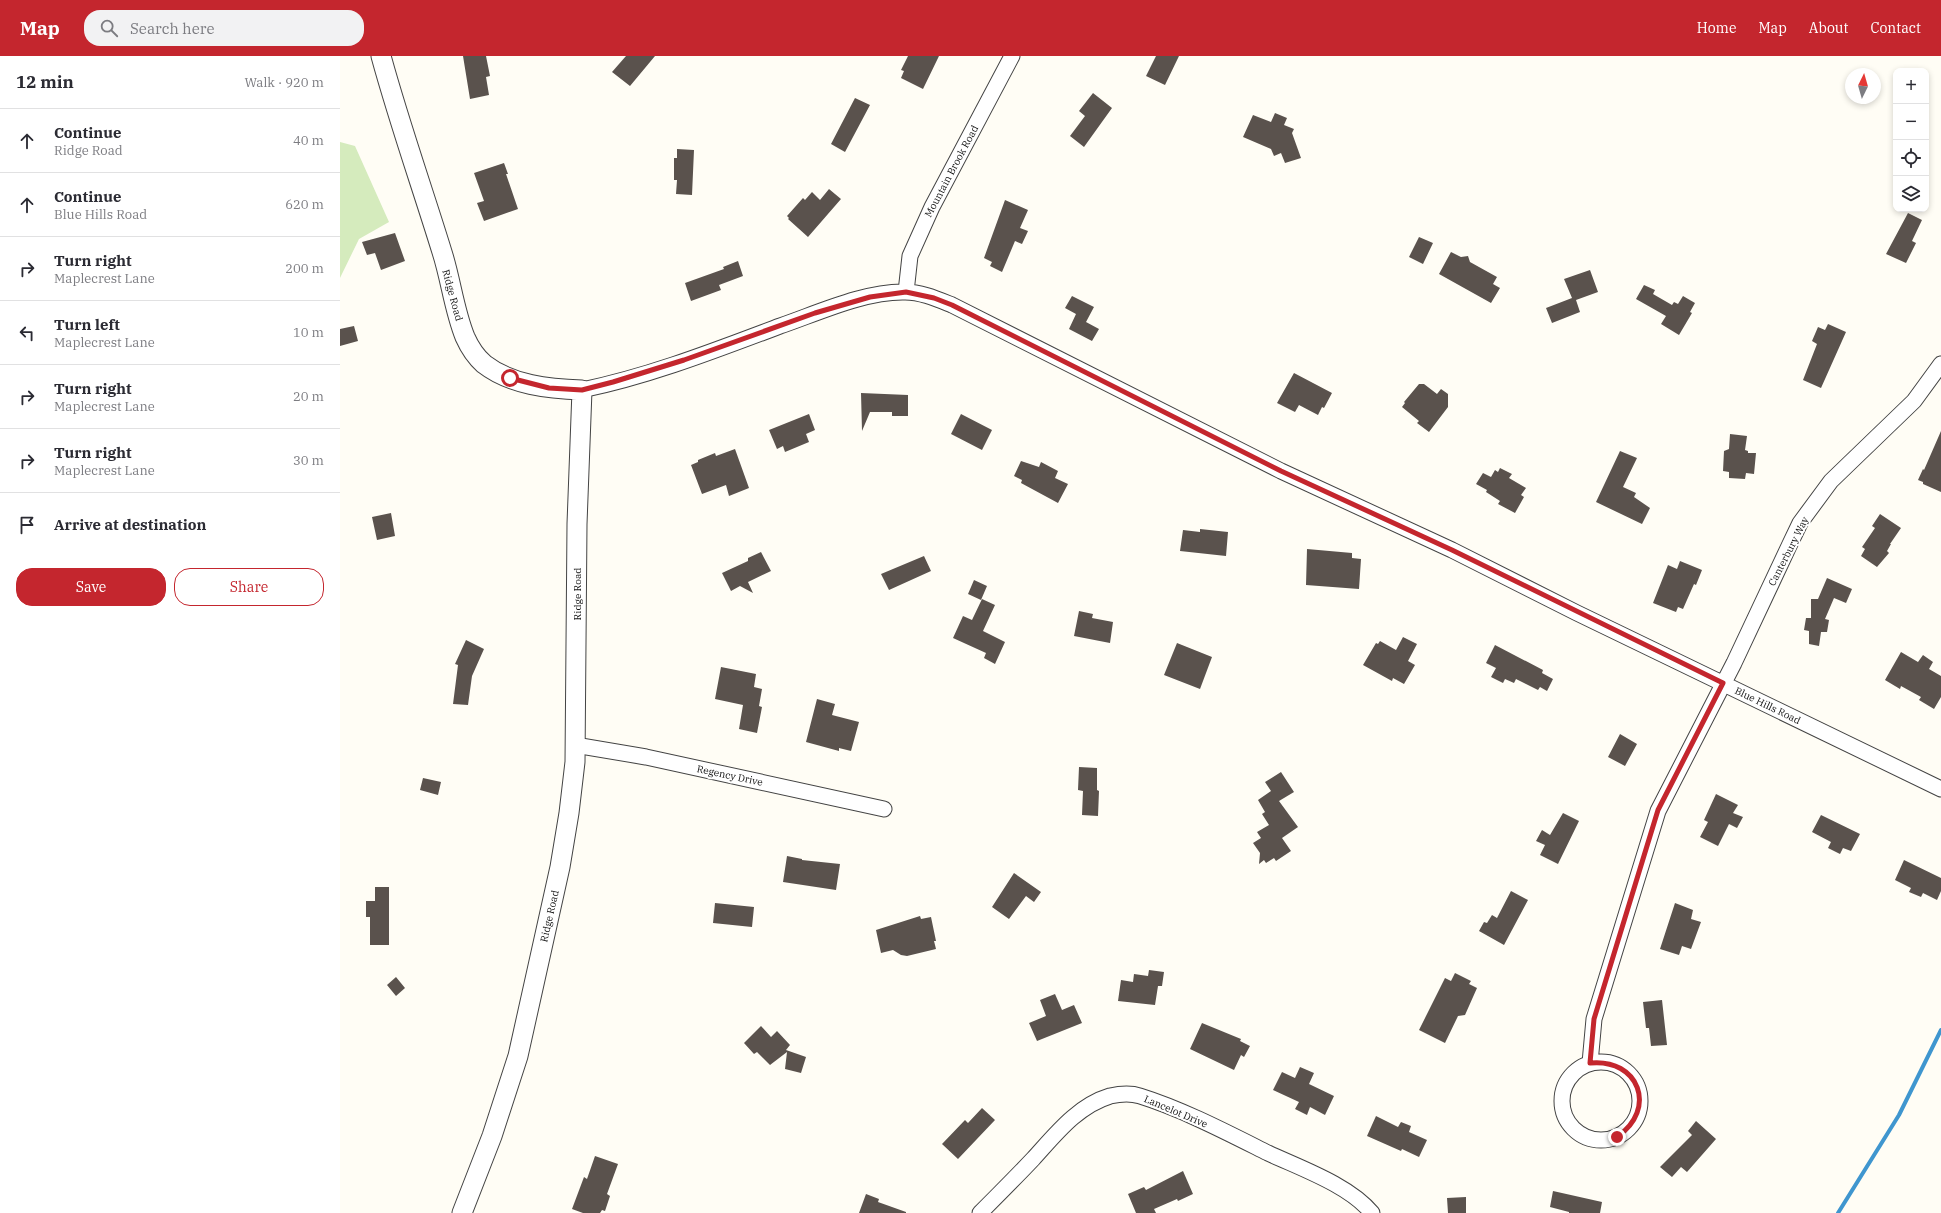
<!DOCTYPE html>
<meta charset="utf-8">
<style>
:root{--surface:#fff;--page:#f2f2f3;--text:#2b2b33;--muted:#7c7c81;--line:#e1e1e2;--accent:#c4262e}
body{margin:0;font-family:"IBM Plex Serif",serif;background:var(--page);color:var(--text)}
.controls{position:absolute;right:12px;top:12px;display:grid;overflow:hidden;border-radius:8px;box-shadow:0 2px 6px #0003}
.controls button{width:36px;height:36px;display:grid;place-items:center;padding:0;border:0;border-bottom:1px solid var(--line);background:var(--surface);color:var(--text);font:20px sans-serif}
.compass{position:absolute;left:1505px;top:12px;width:36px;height:36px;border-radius:50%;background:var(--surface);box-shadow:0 2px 6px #0003;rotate:5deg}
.stop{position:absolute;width:12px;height:12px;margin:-9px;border:3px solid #c4262e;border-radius:50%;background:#fff}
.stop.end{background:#c4262e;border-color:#fff;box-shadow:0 1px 4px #0008}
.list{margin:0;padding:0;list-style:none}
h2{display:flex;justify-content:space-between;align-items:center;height:52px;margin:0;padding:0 16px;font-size:17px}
h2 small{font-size:13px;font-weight:400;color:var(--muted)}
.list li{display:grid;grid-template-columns:26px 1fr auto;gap:12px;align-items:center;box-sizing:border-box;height:64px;padding:0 16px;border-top:1px solid var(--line)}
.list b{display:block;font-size:15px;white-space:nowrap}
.list p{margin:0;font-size:13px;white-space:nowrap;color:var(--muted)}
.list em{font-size:13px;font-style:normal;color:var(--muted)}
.actions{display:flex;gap:8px;padding:12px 16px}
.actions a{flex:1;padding:9px 0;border:1px solid var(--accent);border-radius:16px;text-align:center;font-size:14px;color:var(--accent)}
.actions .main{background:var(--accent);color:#fff}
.icon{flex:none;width:22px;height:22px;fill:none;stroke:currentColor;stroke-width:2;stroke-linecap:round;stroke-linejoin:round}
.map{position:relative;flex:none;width:1601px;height:1157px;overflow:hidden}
header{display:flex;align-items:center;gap:24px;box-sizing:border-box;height:56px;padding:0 20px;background:var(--accent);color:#fff}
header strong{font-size:19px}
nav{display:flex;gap:22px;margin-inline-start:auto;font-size:14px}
.search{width:280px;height:36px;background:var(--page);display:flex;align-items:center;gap:10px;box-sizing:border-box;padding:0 14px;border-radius:16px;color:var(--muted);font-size:15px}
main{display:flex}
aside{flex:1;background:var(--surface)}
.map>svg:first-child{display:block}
</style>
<header>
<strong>Map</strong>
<div class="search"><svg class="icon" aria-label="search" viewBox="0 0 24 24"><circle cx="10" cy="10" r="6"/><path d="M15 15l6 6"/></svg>Search here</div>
<nav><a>Home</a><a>Map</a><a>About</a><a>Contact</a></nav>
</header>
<main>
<aside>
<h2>12 min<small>Walk · 920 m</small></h2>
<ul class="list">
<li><svg class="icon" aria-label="ahead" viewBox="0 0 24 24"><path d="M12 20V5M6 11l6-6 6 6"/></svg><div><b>Continue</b><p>Ridge Road</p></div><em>40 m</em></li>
<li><svg class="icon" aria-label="ahead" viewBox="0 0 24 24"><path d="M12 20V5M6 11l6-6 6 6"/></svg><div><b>Continue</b><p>Blue Hills Road</p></div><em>620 m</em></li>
<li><svg class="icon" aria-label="right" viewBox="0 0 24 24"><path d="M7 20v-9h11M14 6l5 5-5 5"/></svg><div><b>Turn right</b><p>Maplecrest Lane</p></div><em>200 m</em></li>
<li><svg class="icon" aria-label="left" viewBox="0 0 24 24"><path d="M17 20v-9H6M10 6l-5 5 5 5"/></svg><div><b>Turn left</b><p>Maplecrest Lane</p></div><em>10 m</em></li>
<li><svg class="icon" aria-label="right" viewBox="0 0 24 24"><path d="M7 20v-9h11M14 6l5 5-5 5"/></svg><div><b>Turn right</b><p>Maplecrest Lane</p></div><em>20 m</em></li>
<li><svg class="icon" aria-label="right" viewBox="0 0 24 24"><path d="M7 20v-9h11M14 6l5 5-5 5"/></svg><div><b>Turn right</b><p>Maplecrest Lane</p></div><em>30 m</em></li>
<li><svg class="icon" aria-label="arrive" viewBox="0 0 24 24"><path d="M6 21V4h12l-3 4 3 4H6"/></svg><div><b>Arrive at destination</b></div></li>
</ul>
<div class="actions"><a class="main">Save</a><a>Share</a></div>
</aside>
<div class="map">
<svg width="1601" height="1157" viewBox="0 0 1601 1157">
<rect width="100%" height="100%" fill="#fffdf5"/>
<path fill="#d5ebbd" d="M 0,86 L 15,90 L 49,166 L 19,183 L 0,222 Z"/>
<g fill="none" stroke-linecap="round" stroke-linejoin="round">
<path stroke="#3f96cf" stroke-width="4" d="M 1498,1157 L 1559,1059 L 1601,974"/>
</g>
<path fill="#5a524d" d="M 123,0 L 146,0 L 150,20 L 146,21 L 149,39 L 130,43 Z
M 286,0 L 315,0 L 290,30 L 272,16 Z
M 568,0 L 599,0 L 583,33 L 561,22 L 564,15 L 561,14 Z
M 816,0 L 839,0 L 825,29 L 806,20 Z
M 753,37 L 772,52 L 744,91 L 730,80 L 745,60 L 739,55 Z
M 515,42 L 530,49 L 505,96 L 491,88 Z
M 935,57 L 947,62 L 944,69 L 954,73 L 952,77 L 961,102 L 945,107 L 941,97 L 934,100 L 931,93 L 903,81 L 913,59 L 931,66 Z
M 337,93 L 354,94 L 352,139 L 336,138 L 337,124 L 334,124 L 334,102 L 337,102 Z
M 164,107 L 168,118 L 166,118 L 178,153 L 144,165 L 137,147 L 144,145 L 134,117 Z
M 489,133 L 501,143 L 468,181 L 448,163 L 449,162 L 447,160 L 463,142 L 465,144 L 472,136 L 480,144 Z
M 665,144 L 688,154 L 680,172 L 688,175 L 682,188 L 675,185 L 662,216 L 650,210 L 652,206 L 644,202 Z
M 1568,157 L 1582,164 L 1572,185 L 1576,187 L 1566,207 L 1546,198 Z
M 55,177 L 65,205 L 41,214 L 35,197 L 27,199 L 22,186 Z
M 1079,181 L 1093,187 L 1083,208 L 1069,201 Z
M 1111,196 L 1121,201 L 1128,200 L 1130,206 L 1157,221 L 1153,228 L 1160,232 L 1151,247 L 1099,218 Z
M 398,205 L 403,220 L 379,229 L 381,234 L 351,245 L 345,227 L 384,213 L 383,211 Z
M 1250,214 L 1258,236 L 1236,244 L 1240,256 L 1212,267 L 1206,252 L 1232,242 L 1224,223 Z
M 1304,229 L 1315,234 L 1313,238 L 1332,249 L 1334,246 L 1338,248 L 1343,240 L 1355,247 L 1350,256 L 1352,257 L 1339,279 L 1321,268 L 1326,260 L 1296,243 Z
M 732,240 L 754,251 L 746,266 L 759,273 L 752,285 L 729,273 L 736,258 L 725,252 Z
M 1488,268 L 1506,276 L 1481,332 L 1463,324 L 1477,288 L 1472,285 L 1478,271 L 1485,274 Z
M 14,270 L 18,285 L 0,290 L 0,273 Z
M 954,317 L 992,337 L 984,352 L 982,351 L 978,359 L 959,349 L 955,356 L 937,347 Z
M 1079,328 L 1084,328 L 1097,338 L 1101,333 L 1108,338 L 1108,351 L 1089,376 L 1077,367 L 1079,365 L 1062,351 L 1065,347 L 1064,346 Z
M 521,337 L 568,339 L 568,360 L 552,360 L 552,356 L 530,356 L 522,375 Z
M 469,358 L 475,374 L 466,378 L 469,386 L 445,396 L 443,390 L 437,393 L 429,374 Z
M 621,358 L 652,374 L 642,394 L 611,378 Z
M 1601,375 L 1601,436 L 1583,428 L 1583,426 L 1578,424 L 1583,413 L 1584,414 Z
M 1390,378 L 1407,380 L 1405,394 L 1408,395 L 1408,397 L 1416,397 L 1414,418 L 1406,417 L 1405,423 L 1389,422 L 1389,416 L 1383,415 L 1384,395 L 1389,393 Z
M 395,393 L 409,432 L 389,440 L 386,429 L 362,438 L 351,409 L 358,406 L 358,404 L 375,397 L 376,400 Z
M 1280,395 L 1297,402 L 1283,431 L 1296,437 L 1294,441 L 1310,452 L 1302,468 L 1256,446 Z
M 681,405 L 699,411 L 701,406 L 718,415 L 715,422 L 728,428 L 718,447 L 681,427 L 682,424 L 674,420 Z
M 1160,412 L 1172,418 L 1169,422 L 1186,432 L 1181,439 L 1184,441 L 1175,457 L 1158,448 L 1160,445 L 1146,436 L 1147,434 L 1136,428 L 1143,417 L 1151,421 L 1155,414 L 1158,416 Z
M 51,457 L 55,480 L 37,484 L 32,461 Z
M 1540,458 L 1561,472 L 1550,488 L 1551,488 L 1547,495 L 1549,497 L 1537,511 L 1521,500 L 1525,493 L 1522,491 L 1535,472 L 1532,470 Z
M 860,473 L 888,476 L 886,500 L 840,495 L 843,474 L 860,476 Z
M 967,493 L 1012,497 L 1012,502 L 1021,503 L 1019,533 L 966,529 Z
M 421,496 L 431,515 L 408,526 L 413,537 L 400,530 L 391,535 L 382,517 L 408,505 L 408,502 Z
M 584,500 L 591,515 L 549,534 L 541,518 Z
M 1340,505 L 1362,514 L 1356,529 L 1354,528 L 1343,553 L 1338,551 L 1336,556 L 1313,547 L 1328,509 L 1337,513 Z
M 1487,522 L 1512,533 L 1506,547 L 1494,542 L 1485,563 L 1489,564 L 1487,576 L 1481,576 L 1479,590 L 1469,588 L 1469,575 L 1464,574 L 1466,562 L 1471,562 L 1471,543 L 1478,543 Z
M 634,524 L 647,530 L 641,544 L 628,538 Z
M 642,543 L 655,549 L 643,575 L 665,586 L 655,608 L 644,602 L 646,597 L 613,582 L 623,560 L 632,564 Z
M 739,555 L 753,558 L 752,562 L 773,566 L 770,587 L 734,580 Z
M 1063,581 L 1077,588 L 1068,605 L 1075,609 L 1064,628 L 1053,622 L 1052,625 L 1023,609 L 1036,587 L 1038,588 L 1040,585 L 1056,594 Z
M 126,584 L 144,593 L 132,620 L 128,649 L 113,648 L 118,609 L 115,608 Z
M 837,587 L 872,601 L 860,633 L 824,619 Z
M 1155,589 L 1203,614 L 1202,617 L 1213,623 L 1207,635 L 1200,631 L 1198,634 L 1176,623 L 1174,627 L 1165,623 L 1163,627 L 1151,621 L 1156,612 L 1146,607 Z
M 1561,596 L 1578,606 L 1583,599 L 1593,606 L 1589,613 L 1601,620 L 1601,641 L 1594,653 L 1579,644 L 1581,641 L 1561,630 L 1560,633 L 1545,624 Z
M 381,611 L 416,618 L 414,631 L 422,633 L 419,650 L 422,651 L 417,677 L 399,673 L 403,649 L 375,643 Z
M 477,643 L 495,648 L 492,659 L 519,666 L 511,695 L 499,692 L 499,695 L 466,686 Z
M 1280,678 L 1297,688 L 1285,710 L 1268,701 Z
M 739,711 L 757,712 L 757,734 L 759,735 L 758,760 L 742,759 L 743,735 L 738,734 Z
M 941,716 L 954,736 L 939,745 L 958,771 L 942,782 L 951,795 L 936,805 L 934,802 L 926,807 L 924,804 L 919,808 L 920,797 L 913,787 L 921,782 L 917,776 L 929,769 L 922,758 L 925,756 L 918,744 L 931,735 L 925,726 Z
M 83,722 L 101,726 L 98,739 L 80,734 Z
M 1376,738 L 1398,749 L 1393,757 L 1403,761 L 1397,772 L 1389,768 L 1378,790 L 1360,781 L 1368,766 L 1364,764 Z
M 1223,757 L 1239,765 L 1218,808 L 1200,799 L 1205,789 L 1196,785 L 1202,774 L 1210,779 Z
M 1481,759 L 1520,778 L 1511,795 L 1503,792 L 1500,798 L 1488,792 L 1491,786 L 1472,776 Z
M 447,800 L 462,803 L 462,804 L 500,808 L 496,834 L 443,826 Z
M 1564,804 L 1601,822 L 1601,835 L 1597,844 L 1583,837 L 1581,841 L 1569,836 L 1571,832 L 1555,824 Z
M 674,817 L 701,836 L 694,846 L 686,840 L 669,863 L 652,851 Z
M 35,831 L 49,831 L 49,889 L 30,889 L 30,861 L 26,861 L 26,845 L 35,845 Z
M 1171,835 L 1188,844 L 1164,889 L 1139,875 L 1144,866 L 1147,867 L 1152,859 L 1157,862 Z
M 375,847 L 414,851 L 412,871 L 373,867 Z
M 1335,847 L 1353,854 L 1351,863 L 1361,866 L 1351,893 L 1342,890 L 1339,899 L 1320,893 Z
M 580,860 L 581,863 L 591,861 L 596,885 L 594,885 L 596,893 L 567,900 L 561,899 L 553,894 L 541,897 L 536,874 Z
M 809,914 L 824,916 L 822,930 L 818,930 L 815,949 L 778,945 L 781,924 L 793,926 L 794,918 L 808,920 Z
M 1115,917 L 1131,925 L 1129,928 L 1137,932 L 1125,959 L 1118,960 L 1105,987 L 1079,974 L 1105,922 L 1111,925 Z
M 56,921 L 65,932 L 56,940 L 47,929 Z
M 715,938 L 722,954 L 734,949 L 742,967 L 697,985 L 689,967 L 706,960 L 700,944 Z
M 1322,944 L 1327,989 L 1311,990 L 1309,972 L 1306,972 L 1303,946 Z
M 862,967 L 901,983 L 900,985 L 910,990 L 904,1001 L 901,999 L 894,1014 L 850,993 Z
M 421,970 L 431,981 L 437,975 L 450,989 L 446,994 L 466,1001 L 461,1017 L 445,1013 L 447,996 L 430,1009 L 417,996 L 414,998 L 404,987 Z
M 960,1011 L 974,1017 L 969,1028 L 994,1040 L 985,1059 L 970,1051 L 967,1059 L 955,1053 L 959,1046 L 933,1034 L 942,1016 L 955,1022 Z
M 642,1052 L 655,1064 L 618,1103 L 602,1088 L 625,1064 L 628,1067 Z
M 1036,1060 L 1058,1071 L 1061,1066 L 1071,1070 L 1069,1076 L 1087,1084 L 1079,1101 L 1062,1093 L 1061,1095 L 1027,1080 Z
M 1356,1065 L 1376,1083 L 1347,1116 L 1341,1111 L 1332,1121 L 1320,1111 L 1352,1079 L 1348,1075 Z
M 255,1100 L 278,1108 L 267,1138 L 270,1140 L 265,1155 L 262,1154 L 260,1157 L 243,1157 L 232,1153 L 244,1121 L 247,1123 Z
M 843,1115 L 853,1138 L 838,1145 L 837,1143 L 814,1153 L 816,1157 L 796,1157 L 788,1138 L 804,1131 L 806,1134 Z
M 1213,1135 L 1262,1146 L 1260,1157 L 1229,1157 L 1229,1156 L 1210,1151 Z
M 526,1138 L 539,1143 L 538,1146 L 566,1156 L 566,1157 L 519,1157 Z
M 1126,1141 L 1126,1157 L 1108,1157 L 1107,1142 Z"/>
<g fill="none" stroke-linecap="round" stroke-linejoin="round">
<defs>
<path id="minor" d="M 566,236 L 570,200 L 592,151 L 672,0
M 242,334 C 310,320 376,294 440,270 C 478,257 525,235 565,236 C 581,236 597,243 612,249 L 941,415 L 1112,494 L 1237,557 L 1601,733
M 235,689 L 306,701 L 544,753
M1222 1045a39 39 0 1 1 78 0a39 39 0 1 1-78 0Z
M 1250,1007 L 1254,963 L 1318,755 L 1394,607 L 1449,490 L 1460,467 L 1491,425 L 1574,345 L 1601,308
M 640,1157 C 658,1139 676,1121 693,1103 C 715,1079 737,1050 770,1040 C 779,1038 791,1037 800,1040 C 842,1053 888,1077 928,1097 C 960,1112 1009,1129 1032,1157"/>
<path id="tertiary" d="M 41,0 C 59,66 82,131 102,196 C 111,224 114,254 125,281 C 129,290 136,301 144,308 C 171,329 209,333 242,334 L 237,468 L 235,706 L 229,757 L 220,811 L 178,1000 L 152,1080 L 122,1157"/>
</defs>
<use href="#minor" stroke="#444" stroke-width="17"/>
<use href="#tertiary" stroke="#444" stroke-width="21"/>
<use href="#minor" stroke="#fff" stroke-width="15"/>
<use href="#tertiary" stroke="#fff" stroke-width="19"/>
</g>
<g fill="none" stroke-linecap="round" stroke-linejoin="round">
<path stroke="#c4262e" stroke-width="5" d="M 170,322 L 209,332 L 242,334 L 273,326 L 344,304 L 475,257 L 530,241 L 566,236 L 594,242 L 612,249 L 941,415 L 1112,494 L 1383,627 L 1318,754 L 1254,963 L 1250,1007 C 1299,1002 1318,1053 1277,1081"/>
</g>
<g text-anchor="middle" stroke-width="4" stroke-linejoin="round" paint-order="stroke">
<g font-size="10" fill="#111" stroke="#fff">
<text transform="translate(611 115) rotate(-62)" y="4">Mountain Brook Road</text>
<text transform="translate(113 239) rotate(75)" y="4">Ridge Road</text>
<text transform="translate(1448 495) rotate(-63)" y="4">Canterbury Way</text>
<text transform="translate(237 538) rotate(-90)" y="4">Ridge Road</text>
<text transform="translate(1428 649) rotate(26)" y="4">Blue Hills Road</text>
<text transform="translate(390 719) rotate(12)" y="4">Regency Drive</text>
<text transform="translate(209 860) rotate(-77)" y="4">Ridge Road</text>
<text transform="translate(836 1055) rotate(23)" y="4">Lancelot Drive</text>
</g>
</g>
</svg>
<div class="controls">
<button>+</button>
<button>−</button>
<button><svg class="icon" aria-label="locate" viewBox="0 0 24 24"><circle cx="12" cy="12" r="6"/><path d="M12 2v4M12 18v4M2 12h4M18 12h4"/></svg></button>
<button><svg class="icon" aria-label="layers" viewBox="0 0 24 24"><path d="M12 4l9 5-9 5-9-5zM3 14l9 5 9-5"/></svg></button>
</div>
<svg class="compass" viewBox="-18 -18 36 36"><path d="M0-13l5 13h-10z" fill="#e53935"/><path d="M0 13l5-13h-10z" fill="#7c7c81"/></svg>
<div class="stop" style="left:170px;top:322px"></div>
<div class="stop end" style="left:1277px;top:1081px"></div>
</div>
</main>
